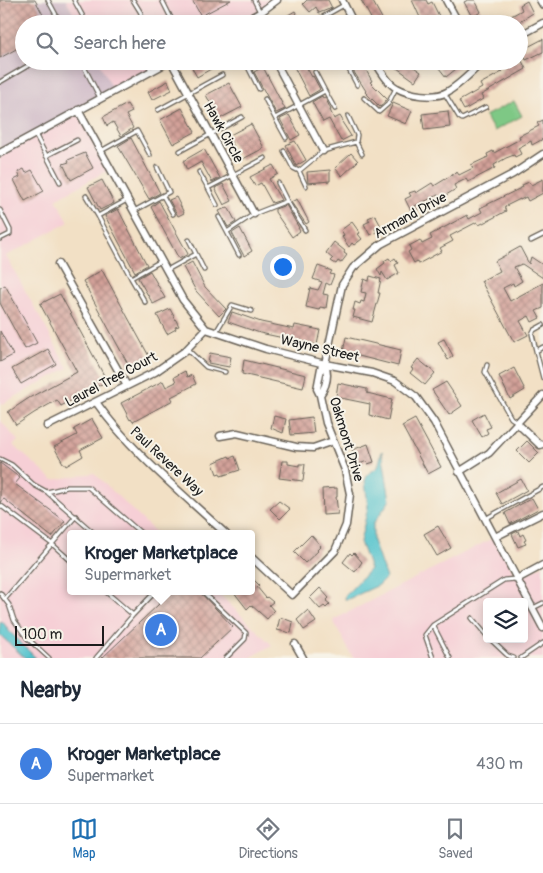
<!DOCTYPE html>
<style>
:root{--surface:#fff;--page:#f2f2f3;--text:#1f2937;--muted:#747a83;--line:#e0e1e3;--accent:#1f6fb2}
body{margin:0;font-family:Pangolin,sans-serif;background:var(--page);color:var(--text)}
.controls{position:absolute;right:15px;bottom:15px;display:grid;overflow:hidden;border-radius:5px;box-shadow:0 2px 12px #0003}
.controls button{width:45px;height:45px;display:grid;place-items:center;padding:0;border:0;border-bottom:1px solid var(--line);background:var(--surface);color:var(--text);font:25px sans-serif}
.scale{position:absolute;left:15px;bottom:12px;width:89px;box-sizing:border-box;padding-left:5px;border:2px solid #1c1c1c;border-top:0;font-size:14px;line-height:18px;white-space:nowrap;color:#1c1c1c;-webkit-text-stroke:4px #f7f3e8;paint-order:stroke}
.you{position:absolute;left:282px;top:266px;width:18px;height:18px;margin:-12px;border:4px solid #fff;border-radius:50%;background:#1a73e8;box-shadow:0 0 0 8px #1a73e833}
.badge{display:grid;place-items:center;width:32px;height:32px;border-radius:50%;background:var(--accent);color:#fff;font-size:16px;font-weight:700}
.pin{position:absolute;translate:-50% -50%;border:2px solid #fff;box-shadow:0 1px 5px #0006}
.popup{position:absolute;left:67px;top:530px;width:188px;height:65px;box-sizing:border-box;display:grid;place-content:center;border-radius:5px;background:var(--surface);filter:drop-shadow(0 1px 4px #0005);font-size:16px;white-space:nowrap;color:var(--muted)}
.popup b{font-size:19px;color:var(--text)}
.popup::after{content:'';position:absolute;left:50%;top:100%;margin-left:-10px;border:10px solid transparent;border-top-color:var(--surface)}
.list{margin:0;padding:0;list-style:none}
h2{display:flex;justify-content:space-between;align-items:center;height:65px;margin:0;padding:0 20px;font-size:21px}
h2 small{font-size:16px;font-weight:400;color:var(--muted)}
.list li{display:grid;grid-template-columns:32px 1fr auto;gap:15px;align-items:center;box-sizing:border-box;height:80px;padding:0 20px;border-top:1px solid var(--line)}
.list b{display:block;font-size:19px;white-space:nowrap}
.list p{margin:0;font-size:16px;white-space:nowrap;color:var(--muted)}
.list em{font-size:16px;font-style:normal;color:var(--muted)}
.icon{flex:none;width:28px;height:28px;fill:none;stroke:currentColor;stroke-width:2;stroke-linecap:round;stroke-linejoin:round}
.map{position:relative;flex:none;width:543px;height:658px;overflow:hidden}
.search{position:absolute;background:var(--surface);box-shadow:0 2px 12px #0003;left:15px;right:15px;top:15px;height:55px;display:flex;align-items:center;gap:12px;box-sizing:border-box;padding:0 18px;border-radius:28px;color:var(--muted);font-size:19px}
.sheet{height:145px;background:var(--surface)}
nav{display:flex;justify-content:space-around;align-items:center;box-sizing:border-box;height:70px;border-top:1px solid var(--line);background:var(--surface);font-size:14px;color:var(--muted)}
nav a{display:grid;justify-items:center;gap:2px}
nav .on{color:var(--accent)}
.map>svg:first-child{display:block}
</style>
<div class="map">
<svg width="543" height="658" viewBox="0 0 543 658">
<defs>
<pattern id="building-cross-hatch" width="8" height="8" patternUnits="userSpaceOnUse" patternTransform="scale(1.25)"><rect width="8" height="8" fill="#d3a199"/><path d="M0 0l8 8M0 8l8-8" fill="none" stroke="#aa827c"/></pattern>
</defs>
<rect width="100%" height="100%" fill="#f7f3e8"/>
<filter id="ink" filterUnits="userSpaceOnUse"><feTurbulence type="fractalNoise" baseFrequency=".02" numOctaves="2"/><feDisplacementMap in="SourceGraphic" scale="10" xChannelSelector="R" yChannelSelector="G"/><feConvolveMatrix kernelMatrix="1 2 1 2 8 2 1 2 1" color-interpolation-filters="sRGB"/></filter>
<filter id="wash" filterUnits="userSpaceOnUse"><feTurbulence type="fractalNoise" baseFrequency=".0096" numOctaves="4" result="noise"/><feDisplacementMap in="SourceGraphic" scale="20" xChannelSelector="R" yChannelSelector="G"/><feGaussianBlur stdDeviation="1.12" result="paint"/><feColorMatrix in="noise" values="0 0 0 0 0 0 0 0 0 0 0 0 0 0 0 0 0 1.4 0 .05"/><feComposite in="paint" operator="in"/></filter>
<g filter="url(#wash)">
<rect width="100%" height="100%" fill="#f2e0c5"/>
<path fill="#f6cfd6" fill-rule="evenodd" d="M 66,0 L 277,0 L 240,24 L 79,24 Z
M 98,61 L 170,61 L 114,91 Z
M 78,110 L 110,169 L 56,199 L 69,222 L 6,256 L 68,368 L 0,405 L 0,153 Z
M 0,420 L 18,441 L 13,445 L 53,480 L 94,473 L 157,534 L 71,534 L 71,591 L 216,591 L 272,645 L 250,658 L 0,658 Z
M 495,537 L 517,578 L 543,565 L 543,658 L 353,658 L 333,620 ZM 487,602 L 524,602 L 524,639 L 487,639 Z"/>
<path fill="#d1bdc9" d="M 0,0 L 66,0 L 79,24 L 24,24 L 24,61 L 98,61 L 114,91 L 0,153 Z"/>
<path fill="#7ec885" stroke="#4d7250" d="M 514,101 L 522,116 L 494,131 L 485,116 Z"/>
<path fill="#57c4ce" stroke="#3a7075" d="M 382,451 L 390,500 L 373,524 L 373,541 L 386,578 L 379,585 L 346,600 L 344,597 L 370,569 L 360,542 L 368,507 L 365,481 L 368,474 L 378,467 Z
M 3,622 L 9,631 L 36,658 L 25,658 L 0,635 L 0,623 Z"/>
<g id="blocks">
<path fill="url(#building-cross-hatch)" d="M 0,0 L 35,0 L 48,24 L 24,24 L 24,58 L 18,48 L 0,58 Z
M 192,0 L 231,0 L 201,16 Z
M 307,0 L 328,0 L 332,8 L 319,13 L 316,7 L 310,12 L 303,4 Z
M 361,0 L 372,0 L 385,24 L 374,24 Z
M 412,0 L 426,0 L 428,4 L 432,2 L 443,24 L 423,24 Z
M 468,0 L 475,0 L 481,12 L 472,17 L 464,2 Z
M 527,1 L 533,13 L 516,24 L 497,24 L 522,10 L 520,5 Z
M 295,11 L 300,20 L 293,24 L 273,24 Z
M 543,39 L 543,52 L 526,60 L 522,50 Z
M 521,59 L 526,69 L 481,95 L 483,99 L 464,110 L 459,101 L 482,88 L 480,84 L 502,72 L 501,70 L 505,68 L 503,63 L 507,61 L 519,61 Z
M 206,61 L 214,61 L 216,66 L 197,77 L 192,68 Z
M 291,61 L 301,61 L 303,64 L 304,63 L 312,77 L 313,76 L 320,89 L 319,90 L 309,96 Z
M 358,61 L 361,61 L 372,81 L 370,82 L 387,99 L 380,107 L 365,92 L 366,91 L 352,69 L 352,67 Z
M 401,61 L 405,61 L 421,72 L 415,81 L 397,68 Z
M 450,61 L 466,61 L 446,77 L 439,68 Z
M 263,67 L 285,109 L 276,113 L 254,72 Z
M 168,81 L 172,90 L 152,100 L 148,92 Z
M 229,83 L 242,107 L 219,119 L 206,95 Z
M 322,96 L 323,98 L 325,97 L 331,110 L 330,110 L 334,119 L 340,116 L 343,121 L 342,122 L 351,136 L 341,141 L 329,119 L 323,122 L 312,102 Z
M 393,103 L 412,111 L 406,124 L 387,116 Z
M 127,104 L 132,112 L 126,115 L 133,128 L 121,136 L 113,122 L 107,126 L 103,117 Z
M 182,108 L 195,132 L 173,144 L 160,120 Z
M 448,111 L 450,127 L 424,130 L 422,114 Z
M 289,115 L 300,135 L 291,140 L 280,119 Z
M 543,120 L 543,139 L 532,145 L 531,141 L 518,148 L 521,154 L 515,157 L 514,155 L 506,158 L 494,165 L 495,168 L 468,182 L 466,179 L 454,185 L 456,189 L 446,195 L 439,198 L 438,195 L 415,206 L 418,210 L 412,213 L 405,199 L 411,196 L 409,193 L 415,191 L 416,193 L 432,183 L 434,186 L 457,172 L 459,175 L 473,168 L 471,165 L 488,157 L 487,154 L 493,151 L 494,153 L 520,139 L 519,136 L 539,126 L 537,123 Z
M 251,124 L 264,148 L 241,160 L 228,136 Z
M 131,138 L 160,193 L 149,199 L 118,146 Z
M 295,141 L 306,160 L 296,166 L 286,145 Z
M 204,149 L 220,178 L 212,182 L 201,162 L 187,170 L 183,161 Z
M 85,153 L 93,168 L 71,180 L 63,164 L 69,162 L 68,160 Z
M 351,153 L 358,161 L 342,176 L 335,168 Z
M 273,165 L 278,174 L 269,179 L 281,200 L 272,203 L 261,183 L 255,186 L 250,177 Z
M 24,169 L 26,173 L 32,170 L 44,191 L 25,201 L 14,180 L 20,177 L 18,172 Z
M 330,170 L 330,181 L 308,183 L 307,172 Z
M 543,179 L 543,193 L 528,201 L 526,197 L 520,200 L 520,199 L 504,207 L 506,211 L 493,218 L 479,225 L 477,222 L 450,236 L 453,241 L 440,248 L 442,251 L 418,264 L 417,261 L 414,263 L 408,252 L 411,250 L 409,246 L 420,240 L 422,244 L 432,239 L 430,235 L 447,226 L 467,215 L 469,219 L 482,212 L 480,208 L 523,187 L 522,185 L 529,182 L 531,185 Z
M 102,180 L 114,203 L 100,210 L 88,187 Z
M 223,184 L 232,201 L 224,205 L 215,188 Z
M 176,197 L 184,213 L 178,216 L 169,200 Z
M 297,199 L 309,222 L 306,224 L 291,202 Z
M 159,201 L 188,254 L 179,259 L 151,207 Z
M 286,205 L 299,228 L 298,228 L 300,231 L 292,237 L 275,212 L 275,209 Z
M 228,207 L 236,222 L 228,227 L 219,211 Z
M 118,209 L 147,265 L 135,272 L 105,216 Z
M 375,215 L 381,226 L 375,229 L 377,232 L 370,235 L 364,224 L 370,221 L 368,218 Z
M 352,222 L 360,233 L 358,234 L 362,239 L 354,245 L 352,243 L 349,247 L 342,237 L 344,235 L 341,230 Z
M 240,228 L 252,251 L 244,256 L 232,233 Z
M 334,242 L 345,251 L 344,253 L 347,255 L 341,263 L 338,261 L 336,264 L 331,261 L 333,259 L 326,253 Z
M 520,247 L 529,264 L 531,257 L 543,265 L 543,278 L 522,264 L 514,267 L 522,281 L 514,286 L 513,283 L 503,288 L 510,301 L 543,283 L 543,308 L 536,311 L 540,318 L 532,322 L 529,316 L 520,321 L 528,335 L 514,342 L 481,281 L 500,271 L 495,261 Z
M 389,258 L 391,261 L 395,258 L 398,263 L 395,265 L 399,273 L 387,280 L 382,272 L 381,276 L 377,269 L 385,263 L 384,261 Z
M 192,262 L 205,287 L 226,309 L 219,316 L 196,291 L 183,267 Z
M 318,266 L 332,271 L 330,274 L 334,275 L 330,285 L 326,283 L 323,294 L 328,295 L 326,308 L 320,307 L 319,310 L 306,307 L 310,288 L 318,290 L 322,282 L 313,279 Z
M 102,270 L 150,358 L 130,368 L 83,281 Z
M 150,271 L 165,298 L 153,304 L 138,278 Z
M 370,276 L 381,279 L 378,293 L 380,293 L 372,322 L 353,317 L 355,310 L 353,310 L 355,302 L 360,304 L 361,301 L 364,302 L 366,293 L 361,292 L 364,279 L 369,281 Z
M 5,285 L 37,343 L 25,349 L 0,303 L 0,288 Z
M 60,294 L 107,381 L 61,406 L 57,400 L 34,413 L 16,425 L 8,412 L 29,398 L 77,372 L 40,304 Z
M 170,309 L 179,326 L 175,327 L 176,329 L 167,334 L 157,315 Z
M 232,312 L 261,322 L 294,329 L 295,325 L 320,330 L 317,345 L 260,333 L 228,322 Z
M 0,331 L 13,355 L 0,362 Z
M 346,337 L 401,350 L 398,366 L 343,352 Z
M 444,339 L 453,356 L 448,360 L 438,342 Z
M 48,349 L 56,364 L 21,384 L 12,369 Z
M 210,353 L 231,357 L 229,367 L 208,363 Z
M 418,359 L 435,373 L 425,385 L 410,373 L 413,369 L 411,368 Z
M 244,360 L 306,375 L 303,388 L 242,374 Z
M 514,368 L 525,390 L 510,399 L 499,376 Z
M 185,371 L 187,377 L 192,375 L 196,384 L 171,397 L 173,400 L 133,422 L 131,419 L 130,420 L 121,403 L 163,381 L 166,387 L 176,382 L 174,377 Z
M 446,382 L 462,406 L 449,415 L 432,390 Z
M 338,383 L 367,389 L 367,393 L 392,399 L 388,420 L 369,415 L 370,404 L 336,397 Z
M 484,413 L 491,427 L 486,429 L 488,433 L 482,437 L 472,420 Z
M 274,416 L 286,419 L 283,433 L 271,428 Z
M 312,417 L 314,433 L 291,435 L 289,420 Z
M 92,419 L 103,438 L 80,450 L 83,456 L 66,466 L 64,463 L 63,463 L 54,447 L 77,435 L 74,429 Z
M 415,419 L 441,467 L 428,474 L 402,426 Z
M 527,441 L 539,453 L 529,463 L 517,451 Z
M 368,444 L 374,462 L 368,464 L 367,461 L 357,465 L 352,450 Z
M 229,456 L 230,458 L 235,456 L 240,470 L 221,476 L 220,473 L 217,474 L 213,463 Z
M 282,461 L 288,461 L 288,464 L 299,466 L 299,464 L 305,464 L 303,481 L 279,478 Z
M 0,463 L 20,478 L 15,484 L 65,521 L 52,537 L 4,499 L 0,502 Z
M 521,479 L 527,490 L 502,504 L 496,493 Z
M 337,488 L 337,497 L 336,497 L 338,514 L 323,515 L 322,489 Z
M 532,498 L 538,509 L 510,524 L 505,513 Z
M 279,501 L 290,509 L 280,519 L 270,509 Z
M 438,526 L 451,548 L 437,556 L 424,534 Z
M 518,531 L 520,536 L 523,534 L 526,540 L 524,541 L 526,544 L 518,547 L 512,534 Z
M 311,535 L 321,546 L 317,550 L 318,551 L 305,563 L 294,552 Z
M 350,553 L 352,555 L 354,553 L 362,562 L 355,572 L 343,562 Z
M 251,577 L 259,585 L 257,587 L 266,598 L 267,597 L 273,602 L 269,605 L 274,611 L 267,619 L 251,605 L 247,609 L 233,591 L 251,591 Z
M 320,588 L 329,598 L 326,601 L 330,604 L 326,608 L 324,606 L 320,609 L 310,598 Z
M 169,591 L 199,591 L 233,627 L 200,658 L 102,658 L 159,604 L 158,602 Z
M 308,610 L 316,622 L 304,630 L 297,620 Z
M 280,617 L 293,622 L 291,633 L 277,630 Z"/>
</g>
</g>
<g filter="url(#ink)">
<use href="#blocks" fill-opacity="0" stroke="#676157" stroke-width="1"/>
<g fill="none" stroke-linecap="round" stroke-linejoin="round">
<defs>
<path id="service" d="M 48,0 L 61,24
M 74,0 L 87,24
M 133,0 L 141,13 L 140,24
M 162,0 L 174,24
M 254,0 L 260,12
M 324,24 L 321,18 L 344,5
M 81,61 L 100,98
M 146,61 L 151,70
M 309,61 L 310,63
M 344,61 L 347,66
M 355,61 L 347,66 L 357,85
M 0,82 L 36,61
M 259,89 L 249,69 L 265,61
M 325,91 L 335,109
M 445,94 L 459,117 L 462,119 L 486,107
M 364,98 L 379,112 L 388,104 L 396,88
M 265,99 L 275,118
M 158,110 L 222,75
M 35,134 L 60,182
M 286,138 L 275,118 L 325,91 L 315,72
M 356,142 L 362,154
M 101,151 L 137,131 L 150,155
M 180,151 L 242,117
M 284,151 L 293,168 L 299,171
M 46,156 L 77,140
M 199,172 L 208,188
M 306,186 L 299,171 L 323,151 L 356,142 L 357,135 L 348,116
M 86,196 L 98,216 L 127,200
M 163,196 L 173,214
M 287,201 L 305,230
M 217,205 L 208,188 L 265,158
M 0,210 L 10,230 L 10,234 L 0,239
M 134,211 L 169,192 L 157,167
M 98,216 L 131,278
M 219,217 L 227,232
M 531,241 L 543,235
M 196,254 L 204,270
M 239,255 L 227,232 L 254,214 L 287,201 L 278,183
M 167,270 L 196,254 L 189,240
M 145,302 L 131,278 L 161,261
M 216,332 L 232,305 L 252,311
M 543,347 L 536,351 L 543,378
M 188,350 L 206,367 L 225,372
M 536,351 L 532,334 L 534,330 L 543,325
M 487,365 L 485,372 L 511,418 L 517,422
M 0,459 L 12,465 L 34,485 L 47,492 L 67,487 L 88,487 L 142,534
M 48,493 L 95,534
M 0,505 L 52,544 L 71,561
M 485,519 L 543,487
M 105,591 L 133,615
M 202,591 L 246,633 L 245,639 L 226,658
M 0,593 L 9,605 L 14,620 L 27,638 L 49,658
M 5,599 L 76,516
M 533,608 L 543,603
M 472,618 L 487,636
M 433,625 L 450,658
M 490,639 L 508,656 L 514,658
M 96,658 L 133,615 L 156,591
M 433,658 L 425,635 L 433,625 L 504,580 L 516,579
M 521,658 L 543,643"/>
<path id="minor" d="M 342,0 L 354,24
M 446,0 L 459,24
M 540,0 L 543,5
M 240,24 L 261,12 L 277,0
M 519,36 L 543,23
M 171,61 L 254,214
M 275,61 L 323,151
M 375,61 C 380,70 388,84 397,88 C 409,95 435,99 447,92 C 461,84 472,72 483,61
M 78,110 L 183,300 L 206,329 L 266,349 L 325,364 L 372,373 L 395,381 L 416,397 L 434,422 L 543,628
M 0,153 L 170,61
M 58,264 L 127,386
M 320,395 C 327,385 329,375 325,364
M 96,402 C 131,452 181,492 226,534
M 517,423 L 540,445 L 543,444
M 47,426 L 155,372 L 185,351 L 206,329
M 220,436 L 237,433 L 296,447 L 313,448 L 333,441
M 459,472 L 489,453 L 543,395
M 495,537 L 543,513
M 251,557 L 292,595 L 335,551 L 346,525 L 350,494 L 345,470 L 326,423 L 320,395 L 317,389 L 321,368 L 325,364 L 342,285 L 353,268 L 381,244 L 513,174 L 543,154
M 517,579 L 543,565
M 295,644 L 303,658"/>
</defs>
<use href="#service" stroke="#676157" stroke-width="5.5"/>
<use href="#minor" stroke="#676157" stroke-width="9"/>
<use href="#service" stroke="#fff" stroke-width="3"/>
<use href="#minor" stroke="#fff" stroke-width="6"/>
</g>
</g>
<g text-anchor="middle" stroke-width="4" stroke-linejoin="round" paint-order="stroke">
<g font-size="14" fill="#1c1c1c" stroke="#f7f3e8">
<text transform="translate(224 132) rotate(61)" y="5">Hawk Circle</text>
<text transform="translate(410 215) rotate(-29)" y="5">Armand Drive</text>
<text transform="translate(320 348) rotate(13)" y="5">Wayne Street</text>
<text transform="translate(111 379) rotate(-28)" y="5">Laurel Tree Court</text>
<text transform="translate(347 439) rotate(73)" y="5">Oakmont Drive</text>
<text transform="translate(167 461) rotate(43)" y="5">Paul Revere Way</text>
</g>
</g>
</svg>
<div class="controls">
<button><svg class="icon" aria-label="layers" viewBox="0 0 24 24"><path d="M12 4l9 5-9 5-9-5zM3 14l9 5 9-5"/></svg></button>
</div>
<div class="scale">100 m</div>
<div class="you"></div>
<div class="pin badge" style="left:161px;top:630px;background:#3f7fe0">A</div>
<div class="popup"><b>Kroger Marketplace</b>Supermarket</div>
<div class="search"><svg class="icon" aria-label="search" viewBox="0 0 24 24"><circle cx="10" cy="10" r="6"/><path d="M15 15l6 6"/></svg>Search here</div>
</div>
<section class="sheet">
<h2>Nearby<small></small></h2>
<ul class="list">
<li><span class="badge" style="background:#3f7fe0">A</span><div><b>Kroger Marketplace</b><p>Supermarket</p></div><em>430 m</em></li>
</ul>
</section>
<nav>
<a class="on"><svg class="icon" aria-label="map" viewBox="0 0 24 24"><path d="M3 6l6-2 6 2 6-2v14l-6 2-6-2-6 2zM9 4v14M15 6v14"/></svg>Map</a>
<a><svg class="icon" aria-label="directions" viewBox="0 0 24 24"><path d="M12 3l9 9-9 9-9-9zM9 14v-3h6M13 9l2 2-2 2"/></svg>Directions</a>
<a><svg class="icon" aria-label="saved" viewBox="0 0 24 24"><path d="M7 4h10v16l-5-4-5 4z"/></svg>Saved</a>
</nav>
